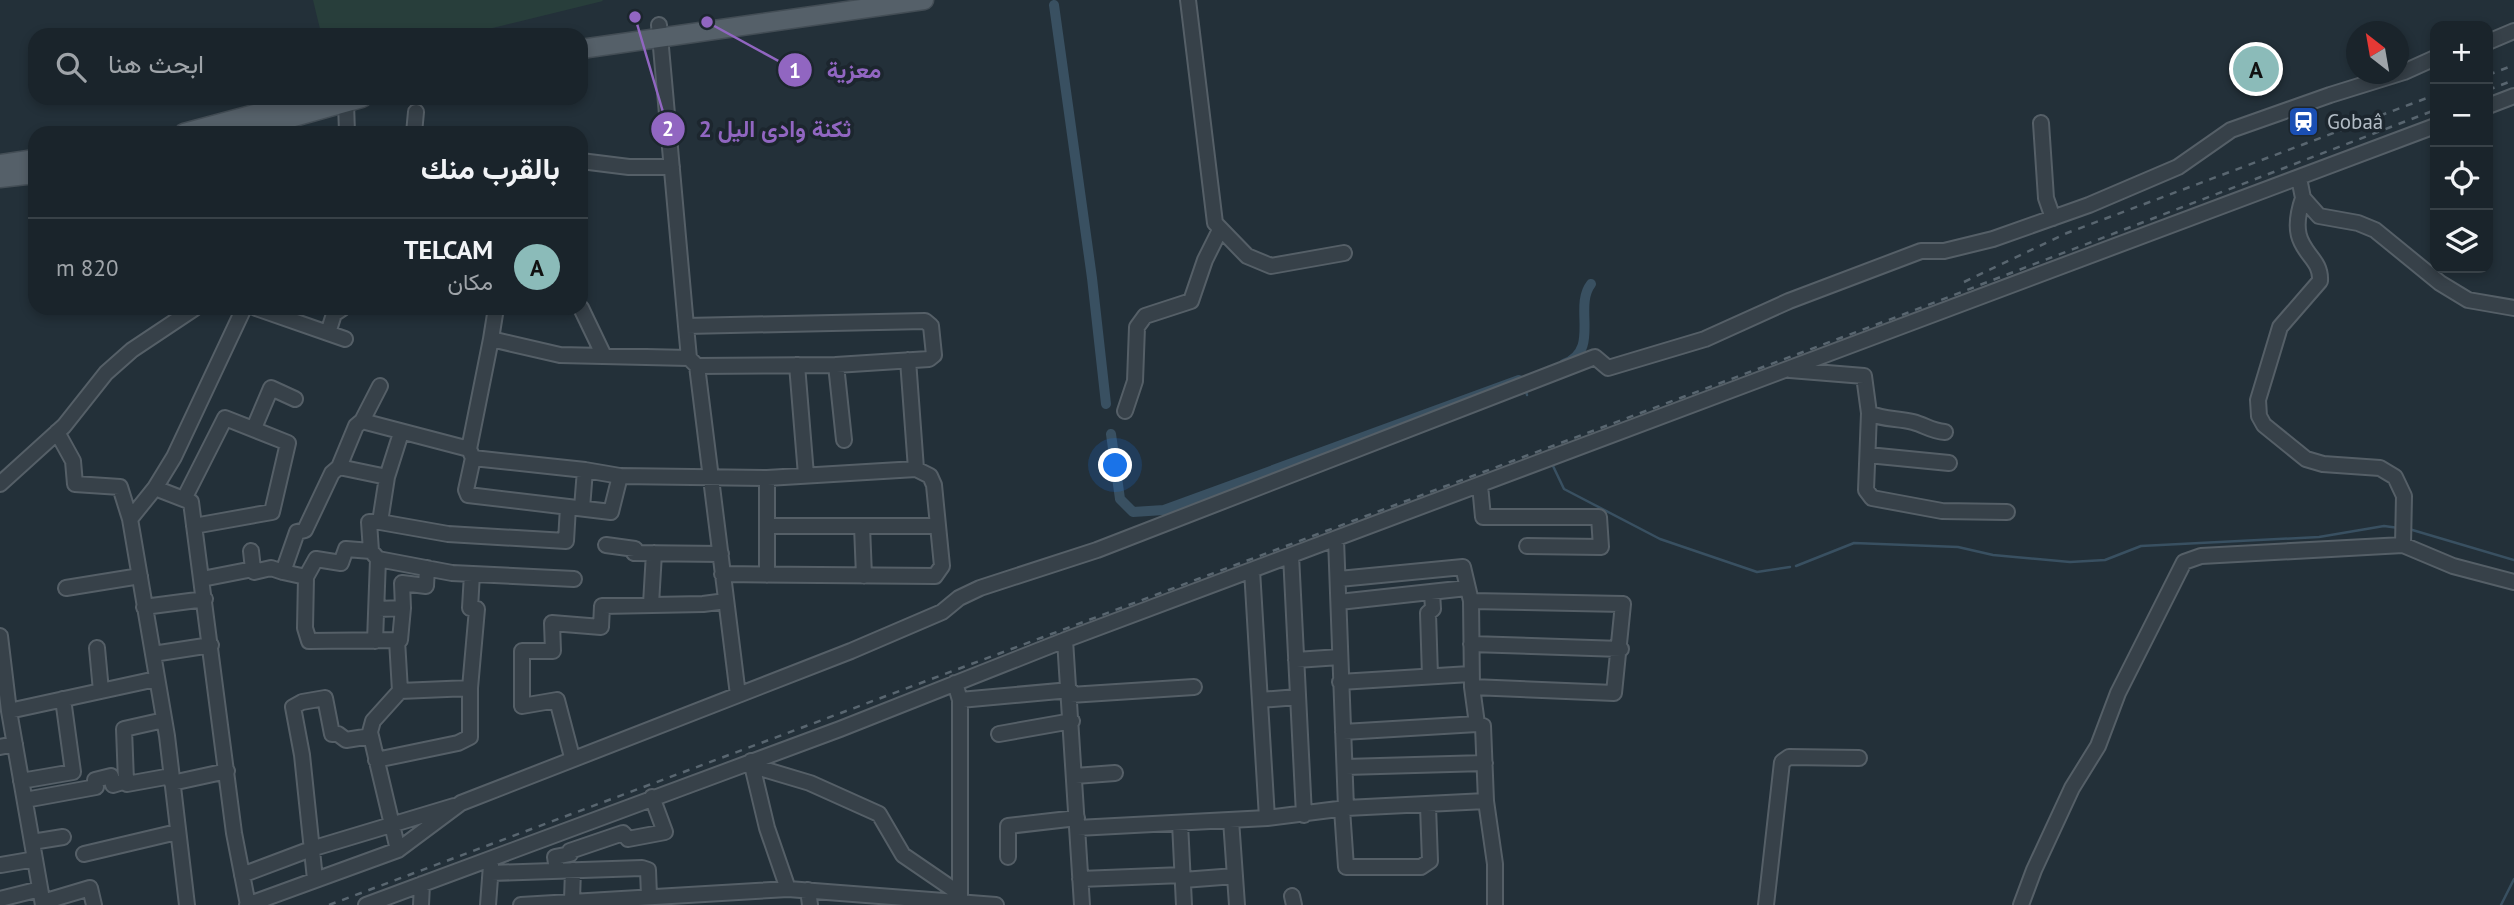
<!DOCTYPE html>
<html lang="ar">
<meta charset="utf-8">
<style>
:root{--surface:#1a242b;--page:#273037;--text:#f1f3f6;--muted:#9fa4a9;--line:#384147;--accent:#8bbbb9}
body{margin:0;font-family:"PT Sans",Vazirmatn,sans-serif;background:var(--page);color:var(--text);direction:rtl}
.controls{position:absolute;right:21px;top:21px;display:grid;overflow:hidden;border-radius:14px;box-shadow:0 4px 10px #0003}
.controls button{width:63px;height:63px;display:grid;place-items:center;padding:0;border:0;border-bottom:2px solid var(--line);background:var(--surface);color:var(--text);font:35px sans-serif}
.compass{position:absolute;left:2346px;top:21px;width:63px;height:63px;border-radius:50%;background:var(--surface);box-shadow:0 4px 10px #0003;rotate:329deg}
.you{position:absolute;left:1116px;top:466px;width:24px;height:24px;margin:-18px;border:5px solid #fff;border-radius:50%;background:#1a73e8;box-shadow:0 0 0 10px #1a73e833}
.badge{display:grid;place-items:center;width:46px;height:46px;border-radius:50%;background:var(--accent);color:#111;font-size:23px;font-weight:700}
.pin{position:absolute;translate:-50% -50%;border:4px solid #fff;box-shadow:0 2px 7px #0006}
.list{margin:0;padding:0;list-style:none}
h2{display:flex;justify-content:space-between;align-items:center;height:91px;margin:0;padding:0 28px;font-size:30px}
h2 small{font-size:23px;font-weight:400;color:var(--muted)}
.list li{display:grid;grid-template-columns:46px 1fr auto;gap:21px;align-items:center;box-sizing:border-box;height:98px;padding:0 28px;border-top:2px solid var(--line)}
.list b{display:block;font-size:26px;white-space:nowrap}
.list p{margin:0;font-size:23px;white-space:nowrap;color:var(--muted)}
.list em{font-size:23px;font-style:normal;color:var(--muted)}
.icon{flex:none;width:38px;height:38px;fill:none;stroke:currentColor;stroke-width:2;stroke-linecap:round;stroke-linejoin:round}
.map{position:relative;flex:none;width:2514px;height:905px;overflow:hidden;direction:ltr}
.search{position:absolute;background:var(--surface);box-shadow:0 4px 10px #0003;left:28px;top:28px;width:560px;height:77px;display:flex;align-items:center;gap:18px;box-sizing:border-box;padding:0 24px;border-radius:21px;color:var(--muted);font-size:26px}
.panel{position:absolute;background:var(--surface);box-shadow:0 4px 10px #0003;left:28px;top:126px;width:560px;height:189px;border-radius:21px;direction:rtl}
.map>svg:first-child{display:block}
</style>
<div class="map">
<svg width="2514" height="905" viewBox="0 0 2514 905">
<rect width="100%" height="100%" fill="#233039"/>
<path fill="#283e3b" d="M 313,0 L 602,0 L 603,1 L 464,35 L 297,35 L 320,29 Z"/>
<g fill="none" stroke-linecap="round" stroke-linejoin="round">
<path stroke="#395061" stroke-width="2.5" d="M 1525,388 L 1527,395
M 1553,466 L 1564,489 L 1660,539 L 1757,572 L 1790,567
M 2409,529 L 2514,560
M 1796,566 L 1854,543 L 1958,547 L 1993,555 L 2070,562 L 2105,560 L 2141,546 L 2319,537 L 2384,526 L 2399,528
M 2501,905 L 2514,879"/>
<path stroke="#395061" stroke-width="10" d="M 1054,5 L 1092,278 L 1106,404
M 1564,364 C 1601,350 1573,307 1591,284
M 1111,434 L 1120,499 L 1133,512 L 1164,510 L 1519,380"/>
<defs>
<path id="minor" d="M 1188,0 L 1215,223 L 1247,256 L 1271,266 L 1344,253
M 659,25 L 686,326 L 689,358 L 697,366 L 738,695
M 2488,42 L 2514,31
M 346,103 L 347,133
M 2488,106 L 2514,96
M 2041,123 L 2046,198 L 2053,218
M 414,133 L 416,112
M 581,161 L 629,167 L 672,167
M 2299,178 L 2303,198 L 2319,216 L 2358,223 L 2375,230 L 2440,283 L 2468,300 L 2514,308
M 2303,198 C 2284,253 2322,251 2320,281 L 2280,327 L 2258,400 L 2259,416 L 2264,425 L 2306,459 L 2323,464 L 2380,468 L 2395,477 L 2404,496 L 2403,545
M 256,308 L 345,339
M 496,308 L 491,339 L 560,355 L 689,358
M 581,308 L 604,356
M 686,326 L 925,321 L 931,326 L 934,355 L 929,359 L 836,365 L 697,366
M 328,333 L 334,314 L 343,308
M 908,360 L 916,469
M 797,365 L 806,475
M 836,365 L 844,440
M 1790,370 L 1864,376 L 1869,413 L 1866,490 L 1872,498 L 1942,511 L 2007,512
M 380,386 L 362,421 L 469,449 L 473,458 L 585,470 L 582,508
M 1125,411 L 1135,381 L 1137,327 L 1145,316 L 1191,301 L 1205,260 L 1220,230
M 1869,413 C 1884,420 1897,418 1913,422 C 1925,425 1931,431 1945,432
M 362,421 L 356,426 L 339,467 L 332,473 L 305,530 L 297,532 L 283,572 L 306,577 L 305,628 L 309,641 L 397,640 L 400,691 L 373,721 L 370,732 L 398,850
M 254,428 L 271,388 L 295,399
M 57,432 L 73,461 L 75,484 L 120,487 L 130,519
M 401,433 L 387,477 L 380,522 L 369,522 L 371,551 L 378,559 L 452,573 L 574,579
M 469,449 L 491,339
M 1868,455 L 1949,463
M 473,458 L 466,490 L 468,495 L 611,512 L 620,476 L 767,478 L 916,469 L 930,476 L 934,485 L 942,566 L 935,576 L 722,574
M 339,467 L 387,477
M 585,470 L 620,476
M 767,478 L 767,575
M 0,484 L 64,426 L 106,373 L 132,350 L 195,308
M 1480,485 L 1483,517 L 1599,517 L 1601,547 L 1527,546
M 155,488 L 191,502 L 234,833 L 248,905
M 184,499 L 225,418 L 288,443 L 272,512 L 194,526
M 380,522 L 448,534 L 566,541 L 568,507
M 768,526 L 938,526
M 862,526 L 864,576
M 1336,539 L 1346,808
M 606,545 L 635,549 L 634,553 L 721,554
M 251,551 L 253,569
M 1291,555 L 1304,815
M 1252,570 L 1267,818
M 306,577 L 316,559 L 341,563 L 346,549 L 371,551
M 202,579 L 253,569 L 254,572 L 271,568 L 283,572
M 1339,579 L 1463,567 L 1471,601 L 1472,687 L 1614,693 L 1623,604 L 1471,601
M 66,588 L 140,576
M 1339,602 L 1467,588
M 651,604 L 654,553
M 144,607 L 205,599
M 403,608 L 402,583 L 426,586 L 427,568
M 378,609 L 403,608 L 400,640 L 397,640
M 0,636 L 9,711 L 43,905
M 1065,640 L 1082,905
M 375,641 L 378,559
M 1471,644 L 1621,649
M 97,648 L 101,691
M 153,654 L 211,645
M 1296,660 L 1340,657
M 1430,676 L 1428,613 L 1433,609 L 1432,592
M 1340,682 L 1470,674
M 955,683 L 960,700 L 960,899
M 1472,687 L 1477,724
M 470,688 L 477,609 L 470,608 L 472,574
M 1070,695 L 1194,687
M 960,700 L 1070,690
M 1260,700 L 1298,697
M 9,711 L 156,679
M 1343,732 L 1477,724 L 1483,726 L 1486,801 L 1495,864 L 1495,905
M 999,734 L 1072,721
M 0,747 L 15,744
M 572,757 L 557,700 L 522,706 L 522,651 L 553,651 L 552,623 L 601,627 L 602,606 L 703,604 L 726,601
M 376,760 L 458,743 L 470,737 L 470,688 L 400,691
M 751,761 L 767,828 L 788,889
M 753,766 L 810,783 L 879,814 L 903,855 L 960,894
M 1345,767 L 1485,763
M 1075,776 L 1115,773
M 21,781 L 73,772 L 63,699
M 126,781 L 127,784 L 171,776
M 172,783 L 227,771
M 25,800 L 96,787 L 95,780 L 111,776 L 113,785 L 126,781 L 124,729 L 164,720
M 1342,809 L 1346,867 L 1421,867 L 1430,861 L 1428,806
M 1231,820 L 1237,905
M 1180,823 L 1184,905
M 1077,828 L 1267,818 L 1346,808 L 1486,801
M 32,842 L 63,837
M 84,854 L 177,832
M 1008,857 L 1008,826 L 1077,818
M 1,865 L 35,859
M 557,870 L 555,857 L 570,854 L 570,851 L 623,833 L 628,839 L 665,832 L 652,797
M 491,873 L 642,868 L 648,870 L 649,896
M 242,875 L 311,849 L 454,806
M 315,879 L 302,755 L 293,707 L 302,702 L 325,698 L 332,734 L 338,734 L 346,740 L 371,736
M 1080,879 L 1183,875
M 1183,880 L 1235,876
M 808,890 L 810,905
M 1292,896 L 1294,905
M 0,899 L 40,889
M 572,900 L 573,870
M 43,902 L 90,888 L 94,905
M 187,905 L 167,736 L 130,519 L 155,488 L 174,457 L 244,308
M 247,905 L 398,850 L 461,803 L 851,651 L 942,612 L 959,598 L 980,588 L 1097,550 L 1595,357 L 1608,368 L 1705,339 L 1789,301 L 1921,251 L 1944,251 L 1993,239 L 2089,205 L 2178,167 L 2231,130 L 2330,95 L 2404,72 L 2435,58
M 366,905 L 840,729 L 1065,640 L 2435,126
M 421,905 L 422,884
M 488,905 L 491,865
M 521,905 L 788,889 L 996,905
M 1766,905 L 1782,762 L 1789,757 L 1859,758
M 2021,905 L 2034,870 L 2072,788 L 2098,746 L 2118,693 L 2184,562 L 2201,556 L 2403,545 L 2453,566 L 2514,582"/>
<path id="major" d="M 581,49 L 924,0
M 184,133 L 314,98
M 237,133 L 362,98
M 0,164 L 35,159
M 0,178 L 35,174"/>
</defs>
<use href="#minor" stroke="#555f67" stroke-width="18"/>
<use href="#major" stroke="#434d55" stroke-width="21"/>
<use href="#minor" stroke="#374149" stroke-width="14"/>
<use href="#major" stroke="#556069" stroke-width="18"/>
<path stroke="#596670" stroke-width="2.5" stroke-dasharray="7 7" stroke-linecap="butt" d="M 2488,75 L 2514,65
M 2488,90 L 2514,80
M 1964,282 L 2067,233 L 2435,95
M 329,905 L 1907,313 L 2435,110"/>
</g>
<defs>
<symbol id="station-square" viewBox="-11 -11 22 22"><rect x="-9" y="-9" width="18" height="18" rx="4" fill="#1a4fb4" stroke="#1c262e"/><path d="M-3-6H3Q5-6 5-4V2Q5 4 3 4L4.5 6H3L1.5 4h-3L-3 6H-4.5L-3 4Q-5 4-5 2V-4Q-5-6-3-6ZM-3.5-4v3h7v-3ZM-3.5 1v1.5H-2V1ZM2 1v1.5H3.5V1Z" fill="#fff"/></symbol>
</defs>
<g fill-rule="evenodd">
<use href="#station-square" x="2286" y="104" width="35" height="35"/>
</g>
<g text-anchor="middle" stroke-width="7" stroke-linejoin="round" paint-order="stroke">
<g font-size="21" fill="#b2bcc5" stroke="#1c262e" text-anchor="start">
<text x="2327" y="129">Gobaâ</text>
</g>
</g>
<path fill="none" stroke="#9166c1" stroke-width="2.5" d="M707 22L795 70M635 17L668 129"/>
<g fill="#9166c1" stroke="#1c262e" stroke-width="2.5">
<circle cx="707" cy="22" r="7"/>
<circle cx="635" cy="17" r="7"/>
<circle cx="795" cy="70" r="18"/>
<circle cx="668" cy="129" r="18"/>
</g>
<g font-size="21" text-anchor="middle" font-weight="bold" fill="#fff">
<text x="795" y="78">1</text>
<text x="668" y="136">2</text>
</g>
<g font-size="23" text-anchor="middle" font-weight="bold" fill="#9166c1" stroke="#1c262e" stroke-width="7" stroke-linejoin="round" paint-order="stroke">
<text x="854" y="78">معزية</text>
<text x="775" y="137">ثكنة وادى اليل 2</text>
</g>
</svg>
<div class="controls">
<button>+</button>
<button>−</button>
<button><svg class="icon" aria-label="locate" viewBox="0 0 24 24"><circle cx="12" cy="12" r="6"/><path d="M12 2v4M12 18v4M2 12h4M18 12h4"/></svg></button>
<button><svg class="icon" aria-label="layers" viewBox="0 0 24 24"><path d="M12 4l9 5-9 5-9-5zM3 14l9 5 9-5"/></svg></button>
</div>
<svg class="compass" viewBox="-18 -18 36 36"><path d="M0-13l5 13h-10z" fill="#e53935"/><path d="M0 13l5-13h-10z" fill="#9fa4a9"/></svg>
<div class="you"></div>
<div class="pin badge" style="left:2256px;top:69px">A</div>
<div class="search"><svg class="icon" aria-label="search" viewBox="0 0 24 24"><circle cx="10" cy="10" r="6"/><path d="M15 15l6 6"/></svg>ابحث هنا</div>
<section class="panel">
<h2>بالقرب منك<small></small></h2>
<ul class="list">
<li><span class="badge">A</span><div><b>TELCAM</b><p>مكان</p></div><em>820 m</em></li>
</ul>
</section>
</div>
